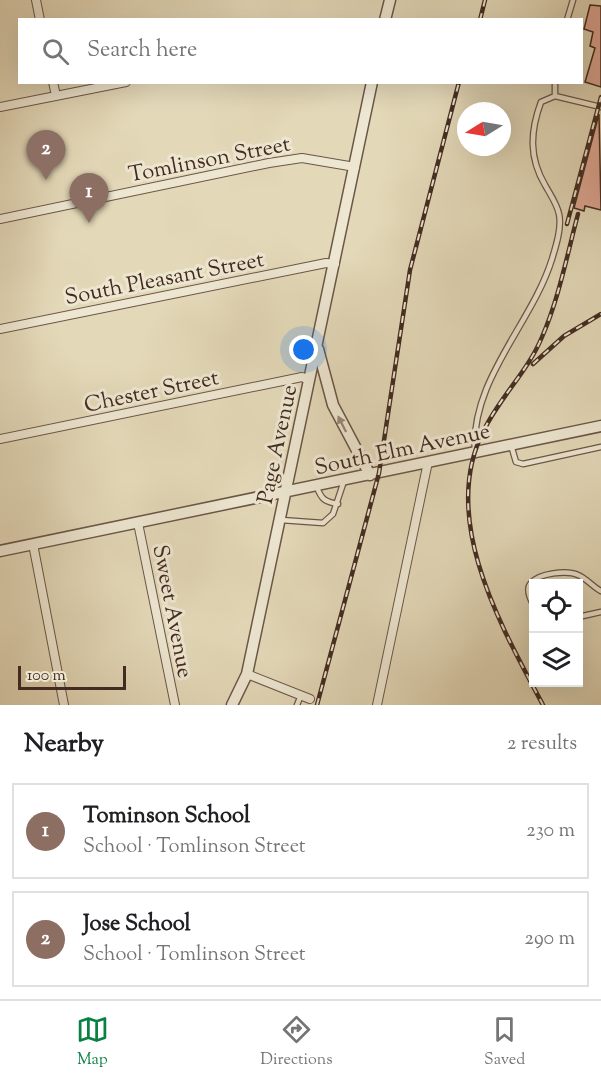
<!DOCTYPE html>
<meta charset="utf-8">
<style>
:root{--surface:#fff;--page:#f6f6f6;--text:#202124;--muted:#757577;--line:#e0e0e0;--accent:#0b8043}
body{margin:0;font-family:"Sorts Mill Goudy",serif;background:var(--page);color:var(--text)}
.controls{position:absolute;right:18px;bottom:18px;display:grid;overflow:hidden;border-radius:0px;box-shadow:0 6px 24px #0002}
.controls button{width:54px;height:54px;display:grid;place-items:center;padding:0;border:0;border-bottom:2px solid var(--line);background:var(--surface);color:var(--text);font:30px sans-serif}
.compass{position:absolute;left:457px;top:102px;width:54px;height:54px;border-radius:50%;background:var(--surface);box-shadow:0 6px 24px #0002;rotate:259deg}
.scale{position:absolute;left:18px;bottom:15px;width:108px;box-sizing:border-box;padding-left:6px;border:3px solid #432b21;border-top:0;font-size:16px;line-height:21px;white-space:nowrap;color:#432b21;-webkit-text-stroke:4px #ede6d1;paint-order:stroke}
.you{position:absolute;left:304px;top:350px;width:21px;height:21px;margin:-15px;border:4px solid #fff;border-radius:50%;background:#1a73e8;box-shadow:0 0 0 9px #1a73e833}
.badge{display:grid;place-items:center;width:39px;height:39px;border-radius:50%;background:var(--accent);color:#fff;font-size:20px;font-weight:700}
.pin{position:absolute;translate:-50% -50px;filter:drop-shadow(0 2px 3px #0008)}
.pin::after{content:'';position:absolute;top:32px;width:21px;height:18px;background:inherit;clip-path:polygon(0 0,100% 0,50% 100%)}
.list{margin:0;padding:0;list-style:none}
h2{display:flex;justify-content:space-between;align-items:center;height:78px;margin:0;padding:0 24px;font-size:26px}
h2 small{font-size:20px;font-weight:400;color:var(--muted)}
.list li{display:grid;grid-template-columns:39px 1fr auto;gap:18px;align-items:center;box-sizing:border-box;height:96px;margin:0 12px 12px;padding:0 12px;border:2px solid var(--line);border-radius:0px}
.list b{display:block;font-size:22px;white-space:nowrap}
.list p{margin:0;font-size:20px;white-space:nowrap;color:var(--muted)}
.list em{font-size:20px;font-style:normal;color:var(--muted)}
.icon{flex:none;width:33px;height:33px;fill:none;stroke:currentColor;stroke-width:2;stroke-linecap:round;stroke-linejoin:round}
.map{position:relative;flex:none;width:601px;height:705px;overflow:hidden}
.search{position:absolute;background:var(--surface);box-shadow:0 6px 24px #0002;left:18px;right:18px;top:18px;height:66px;display:flex;align-items:center;gap:15px;box-sizing:border-box;padding:0 21px;border-radius:0px;color:var(--muted);font-size:22px}
.sheet{height:294px;background:var(--surface)}
nav{display:flex;justify-content:space-around;align-items:center;box-sizing:border-box;height:84px;border-top:2px solid var(--line);background:var(--surface);font-size:16px;color:var(--muted)}
nav a{display:grid;justify-items:center;gap:3px}
nav .on{color:var(--accent)}
.map>svg:first-child{display:block}
</style>
<div class="map">
<svg width="601" height="705" viewBox="0 0 601 705">
<rect width="100%" height="100%" fill="#e3d8b8"/>
<filter id="stains"><feTurbulence type="fractalNoise" baseFrequency=".00333" numOctaves="4"/><feColorMatrix values="0 0 0 0 .2 0 0 0 0 .09 0 0 0 0 .02 0 0 0 .5 -.17"/></filter>
<radialGradient id="worn" r=".72"><stop offset=".6" stop-color="#630" stop-opacity="0"/><stop offset="1" stop-color="#630" stop-opacity=".3"/></radialGradient>
<path fill="#dfa895" stroke="#432b21" stroke-width="1.5" d="M 590,5 L 601,6 L 601,87 L 585,82 L 595,48 L 590,46 L 593,32 L 584,29 Z
M 599,114 L 601,210 L 585,206 L 584,211 L 574,208 Z"/>
<g fill="none" stroke-linecap="round" stroke-linejoin="round">
<defs>
<path id="service" d="M 567,20 L 573,0
M 555,82 L 555,96
M 511,445 L 516,462 L 523,464 L 601,447
M 475,452 C 470,380 532,324 552,259 C 556,246 562,227 559,214 C 557,204 550,194 545,185 C 529,158 530,132 541,102 L 555,96 L 601,107
M 317,487 C 321,499 325,502 338,504
M 281,520 L 323,523 L 333,514 L 344,481
M 534,606 C 530,599 525,589 531,583 C 539,573 567,570 578,575 C 586,578 593,587 601,591
M 578,617 L 601,612
M 297,705 L 301,695"/>
<path id="minor" d="M 36,0 L 40,20
M 53,82 L 56,96
M 0,107 L 126,82
M 0,219 L 269,163 L 302,158 L 355,167
M 0,329 L 326,263 L 335,264
M 0,439 L 302,377 L 309,380
M 138,523 L 175,705
M 33,544 L 64,705
M 247,674 L 310,699
M 377,705 L 428,462"/>
<path id="tertiary" d="M 385,20 L 390,0
M 318,349 L 333,405 L 370,475
M 0,551 L 601,426
M 232,705 L 247,674 L 372,82"/>
</defs>
<use href="#service" stroke="#6b5647" stroke-width="7"/>
<use href="#minor" stroke="#6b5647" stroke-width="10"/>
<use href="#tertiary" stroke="#6b5647" stroke-width="13"/>
<use href="#service" stroke="#ede6d1" stroke-width="4.5"/>
<use href="#minor" stroke="#ede6d1" stroke-width="8"/>
<use href="#tertiary" stroke="#ede6d1" stroke-width="10"/>
<defs>
<path id="rail" d="M 480,20 L 485,0
M 567,224 L 601,97
M 533,364 L 564,336 L 601,314
M 317,705 L 379,473 L 410,270 L 459,82
M 543,705 C 502,628 438,518 484,430 C 500,397 528,371 542,337 C 559,298 567,255 578,214"/>
</defs>
<use href="#rail" stroke="#432b21" stroke-width="4.5"/>
<use href="#rail" stroke="#ede6d1" stroke-width="2" stroke-dasharray="7" stroke-linecap="butt"/>
</g>
<defs><path id="oneway-solid" d="M-6-.8H1V-3.2L6.5 0L1 3.2V.8H-6Z" transform="scale(1.5)"/></defs>
<use fill="#988879" href="#oneway-solid" transform="translate(342 424) rotate(-117)"/>
<g text-anchor="middle" stroke-width="6" stroke-linejoin="round" paint-order="stroke">
<g font-size="22" fill="#432b21" stroke="#ede6d1">
<text transform="translate(209 158) rotate(-11)" y="8">Tomlinson Street</text>
<text transform="translate(164 277) rotate(-11)" y="8">South Pleasant Street</text>
<text transform="translate(151 390) rotate(-12)" y="8">Chester Street</text>
<text transform="translate(276 444) rotate(-78)" y="8">Page Avenue</text>
<text transform="translate(402 448) rotate(-12)" y="8">South Elm Avenue</text>
<text transform="translate(174 611) rotate(79)" y="8">Sweet Avenue</text>
</g>
</g>
<rect width="100%" height="100%" filter="url(#stains)"/>
<rect width="100%" height="100%" fill="url(#worn)"/>
</svg>
<div class="controls">
<button><svg class="icon" aria-label="locate" viewBox="0 0 24 24"><circle cx="12" cy="12" r="6"/><path d="M12 2v4M12 18v4M2 12h4M18 12h4"/></svg></button>
<button><svg class="icon" aria-label="layers" viewBox="0 0 24 24"><path d="M12 4l9 5-9 5-9-5zM3 14l9 5 9-5"/></svg></button>
</div>
<svg class="compass" viewBox="-18 -18 36 36"><path d="M0-13l5 13h-10z" fill="#e53935"/><path d="M0 13l5-13h-10z" fill="#757577"/></svg>
<div class="scale">100 m</div>
<div class="you"></div>
<div class="pin badge" style="left:89px;top:223px;background:#8d6e63">1</div>
<div class="pin badge" style="left:46px;top:180px;background:#8d6e63">2</div>
<div class="search"><svg class="icon" aria-label="search" viewBox="0 0 24 24"><circle cx="10" cy="10" r="6"/><path d="M15 15l6 6"/></svg>Search here</div>
</div>
<section class="sheet">
<h2>Nearby<small>2 results</small></h2>
<ul class="list">
<li><span class="badge" style="background:#8d6e63">1</span><div><b>Tominson School</b><p>School · Tomlinson Street</p></div><em>230 m</em></li>
<li><span class="badge" style="background:#8d6e63">2</span><div><b>Jose School</b><p>School · Tomlinson Street</p></div><em>290 m</em></li>
</ul>
</section>
<nav>
<a class="on"><svg class="icon" aria-label="map" viewBox="0 0 24 24"><path d="M3 6l6-2 6 2 6-2v14l-6 2-6-2-6 2zM9 4v14M15 6v14"/></svg>Map</a>
<a><svg class="icon" aria-label="directions" viewBox="0 0 24 24"><path d="M12 3l9 9-9 9-9-9zM9 14v-3h6M13 9l2 2-2 2"/></svg>Directions</a>
<a><svg class="icon" aria-label="saved" viewBox="0 0 24 24"><path d="M7 4h10v16l-5-4-5 4z"/></svg>Saved</a>
</nav>
